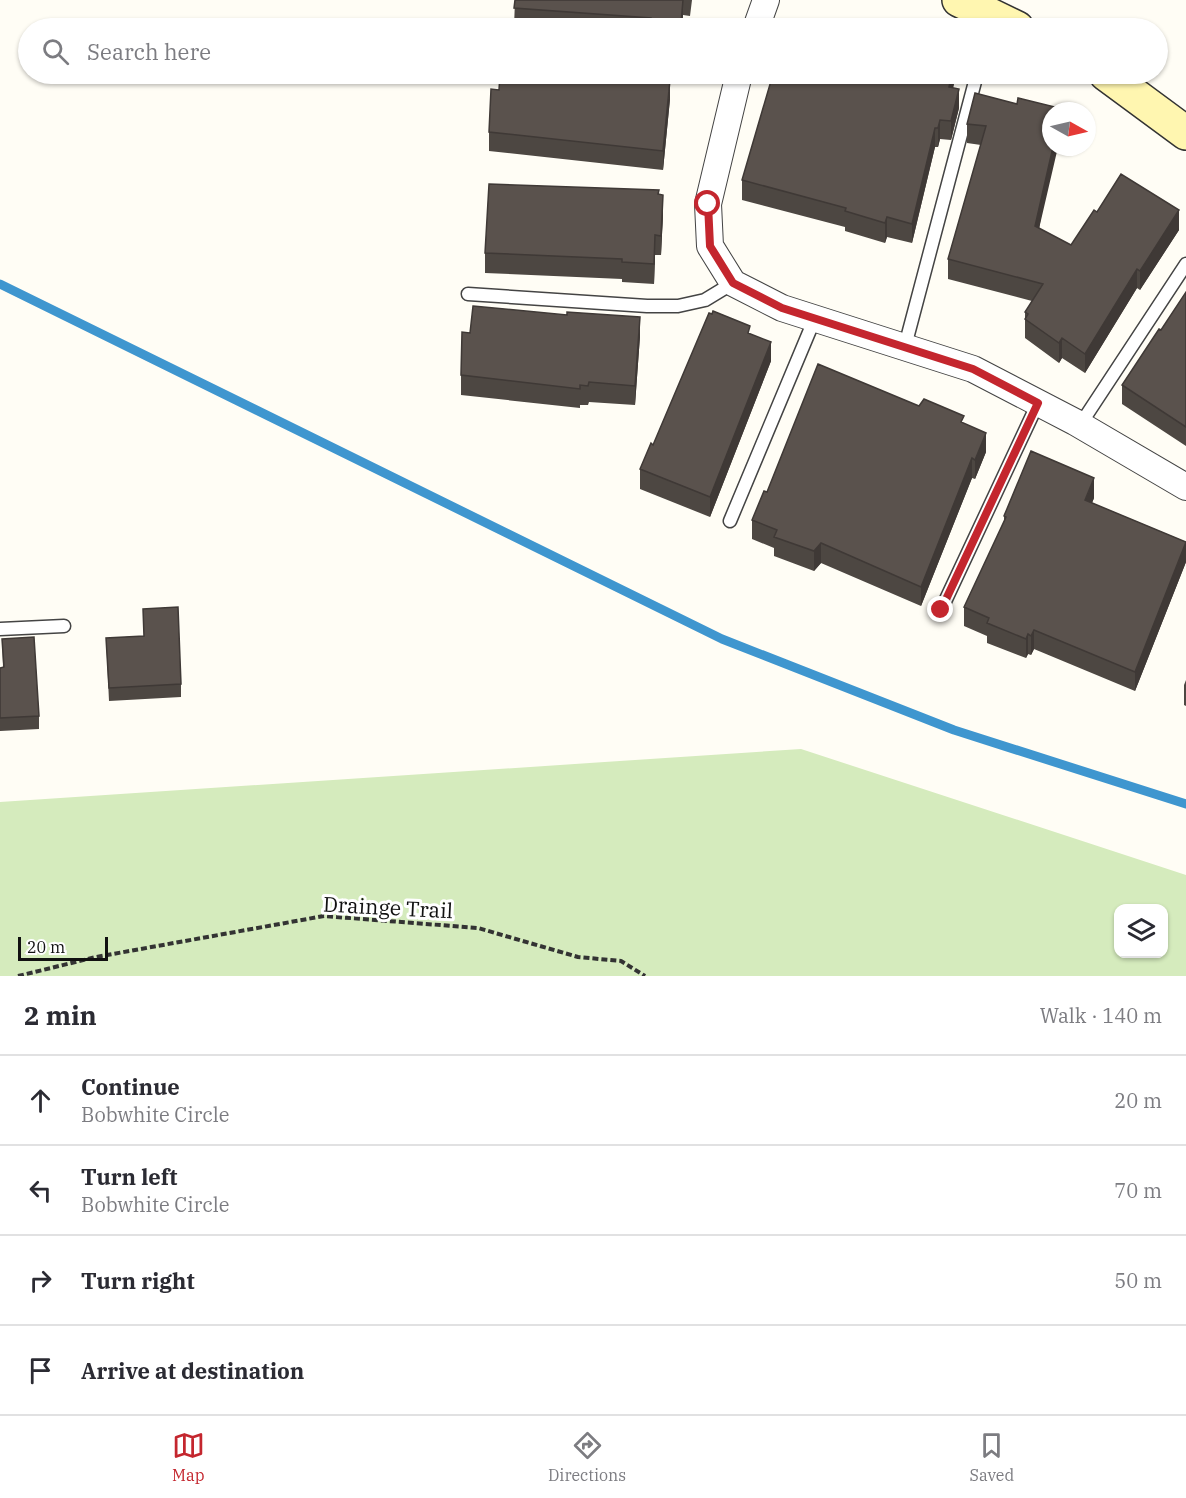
<!DOCTYPE html>
<meta charset="utf-8">
<style>
:root{--surface:#fff;--page:#f2f2f3;--text:#2b2b33;--muted:#7c7c81;--line:#e1e1e2;--accent:#c4262e}
body{margin:0;font-family:"IBM Plex Serif",serif;background:var(--page);color:var(--text)}
.controls{position:absolute;right:18px;bottom:18px;display:grid;overflow:hidden;border-radius:12px;box-shadow:0 2px 4px #0004}
.controls button{width:54px;height:54px;display:grid;place-items:center;padding:0;border:0;border-bottom:2px solid var(--line);background:var(--surface);color:var(--text);font:30px sans-serif}
.compass{position:absolute;left:1042px;top:102px;width:54px;height:54px;border-radius:50%;background:var(--surface);box-shadow:0 2px 4px #0004;rotate:98deg}
.scale{position:absolute;left:18px;bottom:15px;width:90px;box-sizing:border-box;padding-left:6px;border:3px solid #111;border-top:0;font-size:16px;line-height:21px;white-space:nowrap;color:#111;-webkit-text-stroke:4px #fff;paint-order:stroke}
.stop{position:absolute;width:18px;height:18px;margin:-14px;border:4px solid #c4262e;border-radius:50%;background:#fff}
.stop.end{background:#c4262e;border-color:#fff;box-shadow:0 2px 6px #0008}
.list{margin:0;padding:0;list-style:none}
h2{display:flex;justify-content:space-between;align-items:center;height:78px;margin:0;padding:0 24px;font-size:26px}
h2 small{font-size:20px;font-weight:400;color:var(--muted)}
.list li{display:grid;grid-template-columns:39px 1fr auto;gap:18px;align-items:center;box-sizing:border-box;height:90px;padding:0 24px;border-top:2px solid var(--line)}
.list b{display:block;font-size:22px;white-space:nowrap}
.list p{margin:0;font-size:20px;white-space:nowrap;color:var(--muted)}
.list em{font-size:20px;font-style:normal;color:var(--muted)}
.icon{flex:none;width:33px;height:33px;fill:none;stroke:currentColor;stroke-width:2;stroke-linecap:round;stroke-linejoin:round}
.map{position:relative;flex:none;width:1186px;height:976px;overflow:hidden}
.search{position:absolute;background:var(--surface);box-shadow:0 2px 4px #0004;left:18px;right:18px;top:18px;height:66px;display:flex;align-items:center;gap:15px;box-sizing:border-box;padding:0 21px;border-radius:33px;color:var(--muted);font-size:22px}
.sheet{height:438px;background:var(--surface)}
nav{display:flex;justify-content:space-around;align-items:center;box-sizing:border-box;height:84px;border-top:2px solid var(--line);background:var(--surface);font-size:16px;color:var(--muted)}
nav a{display:grid;justify-items:center;gap:3px}
nav .on{color:var(--accent)}
.map>svg:first-child{display:block}
</style>
<div class="map">
<svg width="1186" height="976" viewBox="0 0 1186 976">
<rect width="100%" height="100%" fill="#fffdf5"/>
<path fill="#d5ebbd" fill-rule="evenodd" d="M 801,749 L 1186,875 L 1186,976 L 0,976 L 0,802 ZM 1118,908 L 1164,908 L 1164,954 L 1118,954 Z"/>
<g fill="none" stroke-linecap="round" stroke-linejoin="round">
<path stroke="#3f96cf" stroke-width="9" d="M 0,284 L 722,639 L 954,730 L 1186,804"/>
<defs>
<path id="service" d="M 468,294 L 647,306 L 678,306 L 705,300 L 733,283
M 905,346 L 977,74
M 1080,425 L 1186,264
M 730,521 L 815,318
M 941,610 L 1038,403
M 0,629 L 64,626"/>
<path id="minor" d="M 756,28 L 766,0
M 739,74 L 708,204 L 710,246 L 733,283 L 782,308 L 973,369 L 1075,422 L 1186,487"/>
<path id="secondary" d="M 959,0 L 1017,28
M 1106,74 L 1186,133"/>
</defs>
<use href="#service" stroke="#444" stroke-width="15"/>
<use href="#minor" stroke="#444" stroke-width="28"/>
<use href="#secondary" stroke="#333" stroke-width="36"/>
<path stroke="#333" stroke-width="4" stroke-dasharray="6 3" stroke-linecap="butt" d="M 18,976 L 96,957 L 324,916 L 478,928 L 578,957 L 621,961 L 645,976"/>
<use href="#service" stroke="#fff" stroke-width="12"/>
<use href="#minor" stroke="#fff" stroke-width="26"/>
<use href="#secondary" stroke="#fff6b0" stroke-width="33"/>
</g>
<path fill="#4d4742" d="M 515,0 L 692,0 L 690,16 L 683,15 L 682,28 L 537,28 L 514,27 Z
M 955,74 L 955,79 L 953,88 L 959,108 L 951,140 L 940,139 L 938,147 L 935,147 L 912,243 L 887,237 L 885,243 L 845,231 L 845,227 L 742,200 L 742,180 Z
M 499,90 L 670,99 L 663,170 L 489,151 L 489,132 Z
M 1017,104 L 1059,111 L 1039,229 L 1071,245 L 1097,212 L 1179,230 L 1140,290 L 1137,288 L 1085,373 L 1062,358 L 1059,363 L 1025,338 L 1025,312 L 1032,301 L 948,279 L 948,259 L 981,145 L 967,143 L 967,124 Z
M 659,194 L 663,214 L 661,255 L 655,255 L 654,284 L 622,282 L 622,279 L 485,273 L 485,253 Z
M 1186,292 L 1186,446 L 1122,404 L 1122,385 L 1161,330 Z
M 470,333 L 640,336 L 635,405 L 589,402 L 588,405 L 580,405 L 580,408 L 461,395 L 461,375 Z
M 750,334 L 771,361 L 710,517 L 640,489 L 640,469 L 653,445 Z
M 964,423 L 986,452 L 975,479 L 972,478 L 921,606 L 821,563 L 814,571 L 774,556 L 774,548 L 752,539 L 752,520 L 767,492 Z
M 1094,498 L 1092,503 L 1186,542 L 1186,562 L 1135,691 L 1034,649 L 1031,655 L 1028,654 L 1026,658 L 987,643 L 987,636 L 964,626 L 964,607 L 1004,522 L 1004,516 Z
M 143,609 L 181,684 L 181,697 L 109,701 L 106,638 L 144,636 Z
M 2,639 L 39,716 L 39,729 L 0,731 L 0,668 L 3,667 Z
M 1186,680 L 1186,706 L 1184,705 L 1184,685 Z"/>
<path fill="#3f3936" d="M 683,0 L 683,15 L 682,28 L 681,28 Z
M 952,74 L 955,74 L 955,79 L 949,106 L 949,87 Z
M 670,80 L 670,99 L 663,170 L 663,151 Z
M 959,89 L 959,108 L 951,140 L 951,121 Z
M 940,120 L 940,139 L 938,147 L 938,128 Z
M 935,128 L 935,147 L 912,243 L 912,224 Z
M 1053,147 L 1058,147 L 1035,246 L 1035,226 Z
M 663,195 L 663,214 L 661,255 L 661,236 Z
M 1179,210 L 1179,230 L 1140,290 L 1140,271 Z
M 887,217 L 887,237 L 885,243 L 885,223 Z
M 655,235 L 655,255 L 654,284 L 654,264 Z
M 1137,269 L 1137,288 L 1085,373 L 1085,354 Z
M 640,317 L 640,336 L 635,405 L 635,386 Z
M 1062,338 L 1062,358 L 1059,363 L 1059,343 Z
M 771,342 L 771,361 L 710,517 L 710,497 Z
M 986,433 L 986,452 L 975,479 L 975,460 Z
M 972,458 L 972,478 L 921,606 L 921,587 Z
M 1094,478 L 1094,498 L 1085,519 L 1085,500 Z
M 821,543 L 821,563 L 814,571 L 814,551 Z
M 1186,543 L 1186,562 L 1135,691 L 1135,672 Z
M 1034,630 L 1034,649 L 1031,655 L 1031,636 Z
M 1028,634 L 1028,654 L 1026,658 L 1026,639 Z"/>
<path fill="#5a524d" stroke="#3f3936" stroke-width="1.5" d="M 515,0 L 683,0 L 681,23 L 651,21 L 651,18 L 514,8 Z
M 786,19 L 815,27 L 816,22 L 844,28 L 785,28 Z
M 500,74 L 588,74 L 670,80 L 663,151 L 489,132 L 491,89 L 499,90 Z
M 773,74 L 952,74 L 949,87 L 959,89 L 951,121 L 940,120 L 938,128 L 935,128 L 912,224 L 887,217 L 885,223 L 845,211 L 846,208 L 742,180 Z
M 975,93 L 1017,104 L 1018,98 L 1059,108 L 1059,111 L 1051,111 L 1051,147 L 1053,147 L 1035,226 L 1071,245 L 1094,210 L 1097,212 L 1121,174 L 1179,210 L 1140,271 L 1137,269 L 1085,354 L 1062,338 L 1059,343 L 1025,319 L 1028,314 L 1025,312 L 1043,284 L 948,259 L 986,126 L 967,124 Z
M 489,184 L 659,190 L 658,194 L 663,195 L 661,236 L 655,235 L 654,264 L 622,262 L 622,259 L 485,253 Z
M 1186,292 L 1186,427 L 1122,385 L 1159,329 L 1161,330 Z
M 473,306 L 567,315 L 567,312 L 640,317 L 635,386 L 589,382 L 588,386 L 580,385 L 580,389 L 461,375 L 462,332 L 470,333 Z
M 713,311 L 750,326 L 748,333 L 771,342 L 710,497 L 640,469 L 651,443 L 653,445 L 709,313 L 712,314 Z
M 818,364 L 919,406 L 924,399 L 964,416 L 961,422 L 986,433 L 975,460 L 972,458 L 921,587 L 821,543 L 814,551 L 774,537 L 777,530 L 752,520 L 764,491 L 767,492 Z
M 1031,451 L 1094,478 L 1085,500 L 1186,542 L 1135,672 L 1034,630 L 1031,636 L 1028,634 L 1026,639 L 987,623 L 989,618 L 964,607 L 1006,517 L 1004,516 Z
M 178,607 L 181,684 L 109,688 L 106,638 L 144,636 L 143,609 Z
M 34,637 L 39,716 L 0,718 L 0,668 L 4,667 L 2,639 Z"/>
<g fill="none" stroke-linecap="round" stroke-linejoin="round">
<path stroke="#c4262e" stroke-width="8" d="M 708,204 L 710,246 L 733,283 L 782,308 L 973,369 L 1038,403 L 941,610"/>
</g>
<g text-anchor="middle" stroke-width="6" stroke-linejoin="round" paint-order="stroke">
<g font-size="21" fill="#111" stroke="#fff">
<text transform="translate(388 908) rotate(3)" y="7">Drainge Trail</text>
</g>
</g>
</svg>
<div class="controls">
<button><svg class="icon" aria-label="layers" viewBox="0 0 24 24"><path d="M12 4l9 5-9 5-9-5zM3 14l9 5 9-5"/></svg></button>
</div>
<svg class="compass" viewBox="-18 -18 36 36"><path d="M0-13l5 13h-10z" fill="#e53935"/><path d="M0 13l5-13h-10z" fill="#7c7c81"/></svg>
<div class="scale">20 m</div>
<div class="stop" style="left:708px;top:204px"></div>
<div class="stop end" style="left:941px;top:610px"></div>
<div class="search"><svg class="icon" aria-label="search" viewBox="0 0 24 24"><circle cx="10" cy="10" r="6"/><path d="M15 15l6 6"/></svg>Search here</div>
</div>
<section class="sheet">
<h2>2 min<small>Walk · 140 m</small></h2>
<ul class="list">
<li><svg class="icon" aria-label="ahead" viewBox="0 0 24 24"><path d="M12 20V5M6 11l6-6 6 6"/></svg><div><b>Continue</b><p>Bobwhite Circle</p></div><em>20 m</em></li>
<li><svg class="icon" aria-label="left" viewBox="0 0 24 24"><path d="M17 20v-9H6M10 6l-5 5 5 5"/></svg><div><b>Turn left</b><p>Bobwhite Circle</p></div><em>70 m</em></li>
<li><svg class="icon" aria-label="right" viewBox="0 0 24 24"><path d="M7 20v-9h11M14 6l5 5-5 5"/></svg><div><b>Turn right</b></div><em>50 m</em></li>
<li><svg class="icon" aria-label="arrive" viewBox="0 0 24 24"><path d="M6 21V4h12l-3 4 3 4H6"/></svg><div><b>Arrive at destination</b></div></li>
</ul>
</section>
<nav>
<a class="on"><svg class="icon" aria-label="map" viewBox="0 0 24 24"><path d="M3 6l6-2 6 2 6-2v14l-6 2-6-2-6 2zM9 4v14M15 6v14"/></svg>Map</a>
<a><svg class="icon" aria-label="directions" viewBox="0 0 24 24"><path d="M12 3l9 9-9 9-9-9zM9 14v-3h6M13 9l2 2-2 2"/></svg>Directions</a>
<a><svg class="icon" aria-label="saved" viewBox="0 0 24 24"><path d="M7 4h10v16l-5-4-5 4z"/></svg>Saved</a>
</nav>
